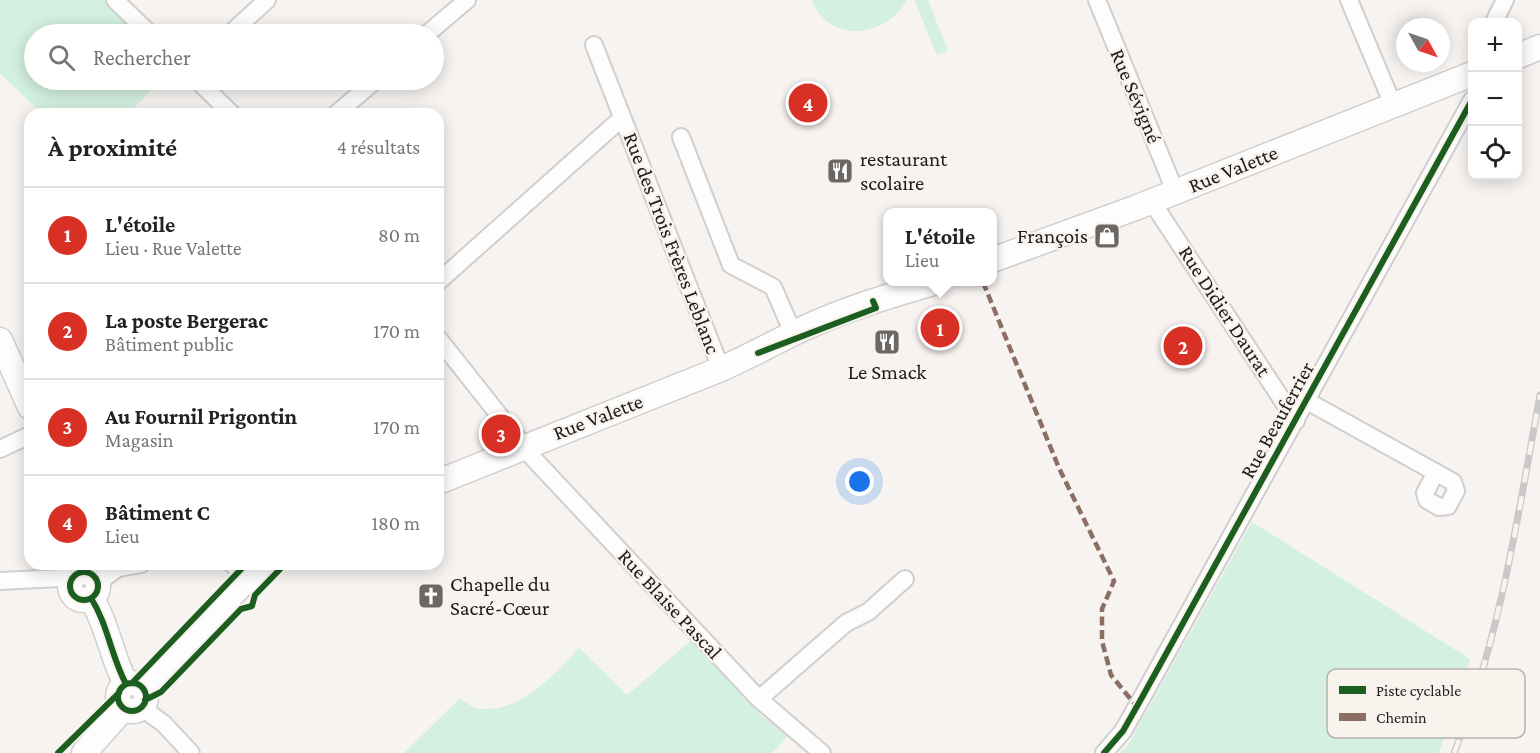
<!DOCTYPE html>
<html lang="fr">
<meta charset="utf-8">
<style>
:root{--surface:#fff;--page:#f2f2f2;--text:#222;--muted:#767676;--line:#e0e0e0;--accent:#d93025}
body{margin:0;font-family:"Crimson Pro",serif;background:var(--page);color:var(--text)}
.controls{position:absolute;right:18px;top:18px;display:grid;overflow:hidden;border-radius:12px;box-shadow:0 3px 15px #0003}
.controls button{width:54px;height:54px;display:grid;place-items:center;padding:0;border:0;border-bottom:2px solid var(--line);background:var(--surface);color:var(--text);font:30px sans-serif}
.compass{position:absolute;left:1396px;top:18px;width:54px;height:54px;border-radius:50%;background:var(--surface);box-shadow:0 3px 15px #0003;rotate:130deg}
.you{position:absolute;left:860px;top:482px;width:21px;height:21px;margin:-15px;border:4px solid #fff;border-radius:50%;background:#1a73e8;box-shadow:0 0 0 9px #1a73e833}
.badge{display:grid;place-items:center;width:39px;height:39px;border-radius:50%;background:var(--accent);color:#fff;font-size:20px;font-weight:700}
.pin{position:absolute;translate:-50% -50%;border:3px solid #fff;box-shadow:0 2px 6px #0006}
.popup{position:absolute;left:883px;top:208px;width:114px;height:78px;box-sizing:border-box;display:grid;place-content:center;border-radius:12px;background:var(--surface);filter:drop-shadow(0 2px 4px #0005);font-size:20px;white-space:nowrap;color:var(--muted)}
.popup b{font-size:22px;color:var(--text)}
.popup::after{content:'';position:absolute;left:50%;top:100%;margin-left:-12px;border:12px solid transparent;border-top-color:var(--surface)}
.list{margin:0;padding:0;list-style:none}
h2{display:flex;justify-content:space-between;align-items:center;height:78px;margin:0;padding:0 24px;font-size:26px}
h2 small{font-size:20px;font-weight:400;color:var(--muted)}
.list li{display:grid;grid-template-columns:39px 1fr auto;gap:18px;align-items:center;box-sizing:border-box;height:96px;padding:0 24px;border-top:2px solid var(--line)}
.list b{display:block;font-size:22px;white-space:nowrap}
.list p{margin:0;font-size:20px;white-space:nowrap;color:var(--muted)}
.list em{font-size:20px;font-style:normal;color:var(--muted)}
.icon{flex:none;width:33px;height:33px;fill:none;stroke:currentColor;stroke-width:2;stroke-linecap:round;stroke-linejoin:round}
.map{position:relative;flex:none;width:1540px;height:753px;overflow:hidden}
.search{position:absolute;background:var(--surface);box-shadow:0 3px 15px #0003;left:24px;top:24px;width:420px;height:66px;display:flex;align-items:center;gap:15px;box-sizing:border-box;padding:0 21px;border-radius:33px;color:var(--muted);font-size:22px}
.panel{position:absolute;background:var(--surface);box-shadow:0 3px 15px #0003;left:24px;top:108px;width:420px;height:462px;border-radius:18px}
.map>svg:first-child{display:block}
</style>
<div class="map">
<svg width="1540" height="753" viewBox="0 0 1540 753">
<rect width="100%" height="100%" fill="#f6f3f1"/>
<path fill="#d3f0e0" d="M 0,0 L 106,0 L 142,34 L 34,34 L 34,80 L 161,80 L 128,114 L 42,114 L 0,73 Z
M 812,0 L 907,0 C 885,39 828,44 812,0 Z
M 914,0 L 928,0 L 948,51 L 937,55 Z
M 1252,522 L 1470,659 L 1439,753 L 1120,753 L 1128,745 Z
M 692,640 L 762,716 L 788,736 L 772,753 L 404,753 L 460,698 C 465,701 471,707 476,708 C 518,716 554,675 579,648 L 627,695 Z"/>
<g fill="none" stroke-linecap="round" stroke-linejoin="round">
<defs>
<path id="street" d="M 115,0 L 150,34
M 1097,0 L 1175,191
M 1349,0 L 1393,105
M 1494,22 L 1505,0
M 230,34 L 267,0
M 427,34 L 467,0
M 594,45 L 721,369
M 197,80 L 232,114
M 336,114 L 376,80
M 681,137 L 731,265 L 773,287 L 793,333
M 1152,202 L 1296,421
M 438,282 L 622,118
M 438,338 L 533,458 L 759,699 L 822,753
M 1307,401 L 1453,482 L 1456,491 L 1448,506 L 1439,507 L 1427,500 L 1425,493 L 1436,472
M 0,449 L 30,435
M 232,564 L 250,576
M 0,581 L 60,578 L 70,584
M 97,583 L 118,568 L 141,564
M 759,699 L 846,623 L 868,612 L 905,579
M 141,707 L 164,724 L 191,753
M 1104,753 L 1123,731 L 1140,701 L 1472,100"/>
<path id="secondary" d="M 1518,56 L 1540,47
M 992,260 L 1135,208 L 1472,74
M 0,340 L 30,407
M 438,482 L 721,369 C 746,358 768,346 792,334 C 838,311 888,296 937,282
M70 586a14 14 0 1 1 28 0a14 14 0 1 1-28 0Z
M 91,598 C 108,625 111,656 126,684
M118 697a14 14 0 1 1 28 0a14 14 0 1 1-28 0Z
M 142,687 L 262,564
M 84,753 L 124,708"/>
</defs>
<use href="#street" stroke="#d1cfcd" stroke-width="20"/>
<use href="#secondary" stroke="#d1cfcd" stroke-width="27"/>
<use href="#street" stroke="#fefdfd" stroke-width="16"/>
<use href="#secondary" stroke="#fefdfd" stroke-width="24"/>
<defs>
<path id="rail" d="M 1454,753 C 1500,639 1518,515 1540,395"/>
</defs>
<use href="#rail" stroke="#cac8c8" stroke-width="7"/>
<use href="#rail" stroke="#f9f3ee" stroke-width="4.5" stroke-dasharray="14" stroke-linecap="butt"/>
<path stroke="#8d6e63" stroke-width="4.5" stroke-dasharray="9 4.5" stroke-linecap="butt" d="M 983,282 L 1059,468 L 1114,581 L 1102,609 L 1102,641 L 1111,675 L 1137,707"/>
<defs>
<path id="cycleway" d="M 758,353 L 876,308 L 873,301
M70 586a14 14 0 1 1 28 0a14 14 0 1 1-28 0Z
M 91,598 C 108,625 111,656 126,684
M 132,683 L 246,564
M118 697a14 14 0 1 1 28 0a14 14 0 1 1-28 0Z
M 145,700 L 161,692 L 241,609 L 252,606 L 255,595 L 285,564
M 58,753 L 119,693
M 1104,753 L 1123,731 L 1140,701 L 1472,100"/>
</defs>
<use href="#cycleway" stroke="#f9f3ee" stroke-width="10"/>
<use href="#cycleway" stroke="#1b5e20" stroke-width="6"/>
</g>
<defs>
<symbol id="restaurant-square" viewBox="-11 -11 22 22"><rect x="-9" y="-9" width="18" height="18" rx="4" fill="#6a6765" stroke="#f9f3ee"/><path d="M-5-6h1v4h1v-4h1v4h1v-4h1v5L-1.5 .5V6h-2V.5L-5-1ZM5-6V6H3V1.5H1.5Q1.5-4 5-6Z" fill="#fff"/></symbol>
<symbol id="shop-square" viewBox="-11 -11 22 22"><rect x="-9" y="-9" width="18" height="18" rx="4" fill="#6a6765" stroke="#f9f3ee"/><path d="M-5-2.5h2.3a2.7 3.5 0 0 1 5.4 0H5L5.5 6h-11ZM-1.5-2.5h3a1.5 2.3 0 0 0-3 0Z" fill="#fff"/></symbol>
<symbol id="church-square" viewBox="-11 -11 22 22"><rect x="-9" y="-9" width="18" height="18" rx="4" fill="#6a6765" stroke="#f9f3ee"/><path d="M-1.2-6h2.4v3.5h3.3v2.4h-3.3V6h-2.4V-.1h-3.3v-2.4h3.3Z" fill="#fff"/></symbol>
</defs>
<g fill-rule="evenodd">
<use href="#restaurant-square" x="825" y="156" width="30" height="30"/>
<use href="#shop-square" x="1092" y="221" width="30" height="30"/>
<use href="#restaurant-square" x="872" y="327" width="30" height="30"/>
<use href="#church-square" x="416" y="581" width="30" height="30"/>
</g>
<g text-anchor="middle" stroke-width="5" stroke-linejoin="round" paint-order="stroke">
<g font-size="21" fill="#1e1c1a" stroke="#f9f3ee">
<text transform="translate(1136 96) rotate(67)" y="7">Rue Sévigné</text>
<text transform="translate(1233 169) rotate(-22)" y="7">Rue Valette</text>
<text transform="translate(672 243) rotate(69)" y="7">Rue des Trois Frères Leblanc</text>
<text transform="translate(1225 311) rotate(57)" y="7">Rue Didier Daurat</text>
<text transform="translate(598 417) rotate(-21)" y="7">Rue Valette</text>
<text transform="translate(1277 420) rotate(-61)" y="7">Rue Beauferrier</text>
<text transform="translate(670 604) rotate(47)" y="7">Rue Blaise Pascal</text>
</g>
<g font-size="21" fill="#1e1c1a" stroke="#f9f3ee" text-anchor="start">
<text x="860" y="166">restaurant<tspan x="860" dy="24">scolaire</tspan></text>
<text x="1088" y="243" text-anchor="end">François</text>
<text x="887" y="379" text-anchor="middle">Le Smack</text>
<text x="450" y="591">Chapelle du<tspan x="450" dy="24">Sacré-Cœur</tspan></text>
</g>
</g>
<rect x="1327" y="669" width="198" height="69" rx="9" fill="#f9f3ee" stroke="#b7b2ae" stroke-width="1.5"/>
<rect x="1339" y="686" width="27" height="8" fill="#1b5e20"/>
<rect x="1339" y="713" width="27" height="8" fill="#8d6e63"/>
<g font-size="16" fill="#1e1c1a">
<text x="1376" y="696">Piste cyclable</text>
<text x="1376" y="723">Chemin</text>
</g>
</svg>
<div class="controls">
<button>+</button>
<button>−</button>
<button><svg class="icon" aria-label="locate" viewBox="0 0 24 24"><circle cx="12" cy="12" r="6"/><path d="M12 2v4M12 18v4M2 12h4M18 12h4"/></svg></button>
</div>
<svg class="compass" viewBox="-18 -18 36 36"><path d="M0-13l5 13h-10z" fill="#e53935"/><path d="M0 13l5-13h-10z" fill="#767676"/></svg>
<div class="you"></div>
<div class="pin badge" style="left:940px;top:328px">1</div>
<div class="popup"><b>L'étoile</b>Lieu</div>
<div class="pin badge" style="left:1183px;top:346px">2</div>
<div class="pin badge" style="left:501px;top:434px">3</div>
<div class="pin badge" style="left:808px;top:103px">4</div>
<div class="search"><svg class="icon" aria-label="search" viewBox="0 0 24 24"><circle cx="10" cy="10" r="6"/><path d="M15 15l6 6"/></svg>Rechercher</div>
<section class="panel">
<h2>À proximité<small>4 résultats</small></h2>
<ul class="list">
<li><span class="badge">1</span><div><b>L'étoile</b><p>Lieu · Rue Valette</p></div><em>80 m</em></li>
<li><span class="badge">2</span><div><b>La poste Bergerac</b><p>Bâtiment public</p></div><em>170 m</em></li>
<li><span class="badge">3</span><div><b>Au Fournil Prigontin</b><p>Magasin</p></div><em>170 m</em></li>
<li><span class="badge">4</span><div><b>Bâtiment C</b><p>Lieu</p></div><em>180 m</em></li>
</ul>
</section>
</div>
